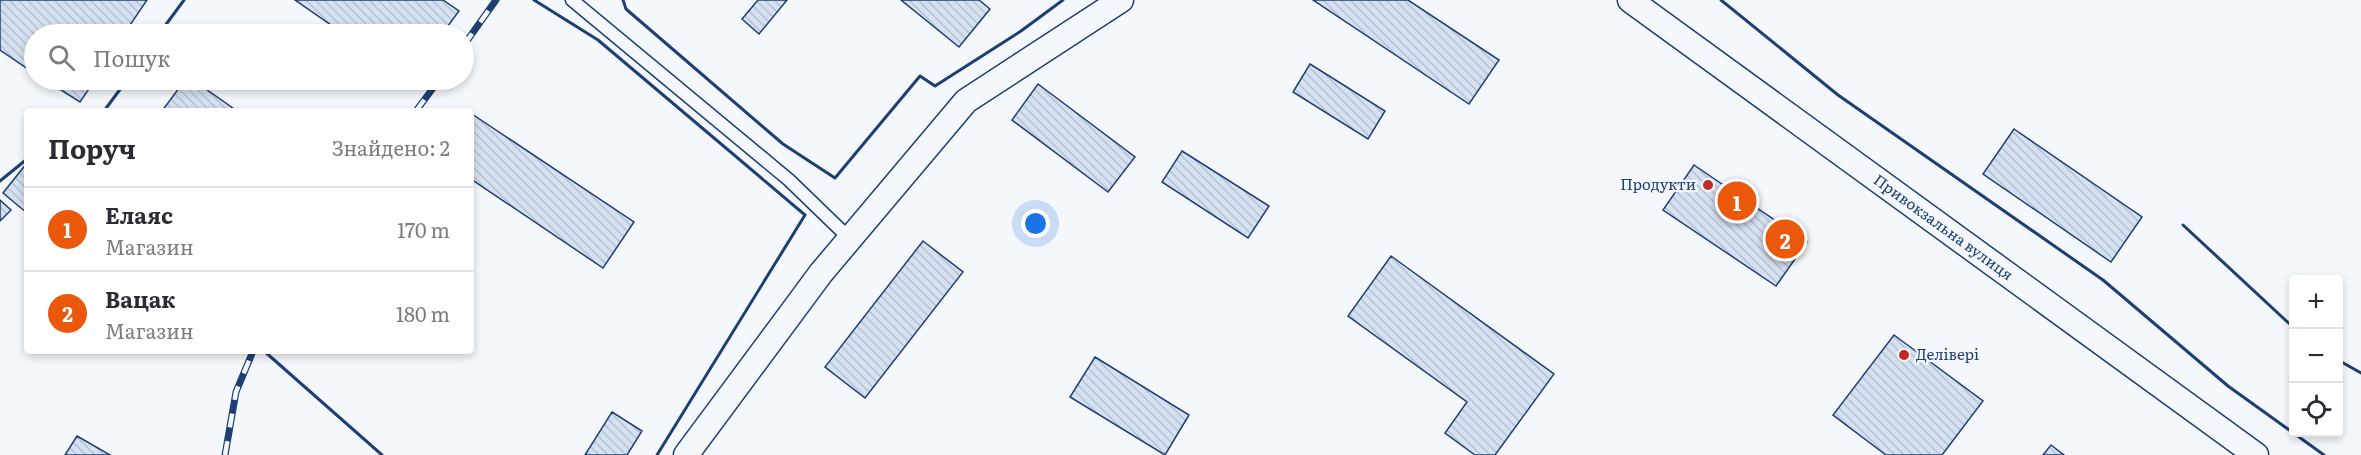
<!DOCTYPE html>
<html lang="uk">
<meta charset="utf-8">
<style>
:root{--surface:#fff;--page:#f7f7f7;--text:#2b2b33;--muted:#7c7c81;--line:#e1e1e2;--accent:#ea580c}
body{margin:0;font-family:Literata,serif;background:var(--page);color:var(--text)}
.controls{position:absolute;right:18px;bottom:18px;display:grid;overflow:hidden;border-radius:6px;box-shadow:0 3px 9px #0003}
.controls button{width:54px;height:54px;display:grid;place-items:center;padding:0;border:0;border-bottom:2px solid var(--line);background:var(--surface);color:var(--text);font:30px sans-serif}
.you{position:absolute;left:1036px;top:224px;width:21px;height:21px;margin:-15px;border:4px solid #fff;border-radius:50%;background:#1a73e8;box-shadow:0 0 0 9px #1a73e833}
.badge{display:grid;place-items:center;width:39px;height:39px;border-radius:50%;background:var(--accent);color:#fff;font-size:20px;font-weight:700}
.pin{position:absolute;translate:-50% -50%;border:3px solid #fff;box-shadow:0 2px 6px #0006}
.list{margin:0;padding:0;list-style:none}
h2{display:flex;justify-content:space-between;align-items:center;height:78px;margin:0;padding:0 24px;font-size:26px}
h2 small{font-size:20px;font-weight:400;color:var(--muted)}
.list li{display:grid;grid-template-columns:39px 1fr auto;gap:18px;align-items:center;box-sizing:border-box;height:84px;padding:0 24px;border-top:2px solid var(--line)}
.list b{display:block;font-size:22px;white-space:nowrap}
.list p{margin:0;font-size:20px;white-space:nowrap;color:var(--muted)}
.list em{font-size:20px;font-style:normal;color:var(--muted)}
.icon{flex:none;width:33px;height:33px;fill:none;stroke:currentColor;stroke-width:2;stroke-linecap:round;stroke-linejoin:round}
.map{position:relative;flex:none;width:2361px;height:455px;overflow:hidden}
.search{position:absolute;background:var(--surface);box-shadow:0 3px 9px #0003;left:24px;top:24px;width:450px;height:66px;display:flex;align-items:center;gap:15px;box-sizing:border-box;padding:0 21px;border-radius:33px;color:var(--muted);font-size:22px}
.panel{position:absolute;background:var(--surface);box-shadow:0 3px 9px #0003;left:24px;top:108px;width:450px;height:246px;border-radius:6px}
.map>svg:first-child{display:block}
</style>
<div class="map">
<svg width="2361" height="455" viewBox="0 0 2361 455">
<defs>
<pattern id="building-back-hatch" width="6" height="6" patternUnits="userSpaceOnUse" patternTransform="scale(1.5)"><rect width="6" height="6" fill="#d5e0f0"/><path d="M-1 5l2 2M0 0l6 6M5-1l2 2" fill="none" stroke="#b6c1d1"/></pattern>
</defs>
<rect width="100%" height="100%" fill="#f4f7fb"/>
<path fill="url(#building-back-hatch)" stroke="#1d3f73" stroke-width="1.5" d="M 0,0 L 147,0 L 124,34 L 34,34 L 34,73 L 0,50 Z
M 295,0 L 443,0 L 459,11 L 442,34 L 344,34 Z
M 758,0 L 787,0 L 759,34 L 742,19 Z
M 901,0 L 979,0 L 990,9 L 959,47 Z
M 1313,0 L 1408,0 L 1499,60 L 1469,104 Z
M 1310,64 L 1385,111 L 1368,139 L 1293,92 Z
M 45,80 L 95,80 L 80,102 Z
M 185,80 L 193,80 L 237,111 L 162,111 Z
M 1038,84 L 1135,157 L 1108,192 L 1012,120 Z
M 472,114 L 634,222 L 603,268 L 471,179 Z
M 2014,129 L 2142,217 L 2111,262 L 1983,174 Z
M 1182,151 L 1269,206 L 1248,238 L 1162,182 Z
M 27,163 L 27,213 L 3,193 Z
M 1694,165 L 1807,242 L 1776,286 L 1663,210 Z
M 0,200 L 11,210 L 0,221 Z
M 923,241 L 963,272 L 865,398 L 825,367 Z
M 1391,256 L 1554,374 L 1495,455 L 1475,455 L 1445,433 L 1467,402 L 1348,316 Z
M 1894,335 L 1983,401 L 1942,455 L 1886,455 L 1833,415 Z
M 1095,357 L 1189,415 L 1165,455 L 1070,397 Z
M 612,412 L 642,431 L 627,455 L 585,455 Z
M 77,436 L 110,455 L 65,455 Z
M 2051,445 L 2064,455 L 2043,455 Z"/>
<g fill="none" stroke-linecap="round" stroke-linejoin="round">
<defs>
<path id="lane" d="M 572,0 L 789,180 L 850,239"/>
<g id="street">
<path id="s1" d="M 1630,0 L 2256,455"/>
<path d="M 686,455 L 821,273 L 966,101 L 1121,0"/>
</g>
</defs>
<use href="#lane" stroke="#1d3f73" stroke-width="15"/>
<use href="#street" stroke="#1d3f73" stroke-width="27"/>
<use href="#lane" stroke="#f4f7fb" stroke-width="12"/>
<use href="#street" stroke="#f4f7fb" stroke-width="24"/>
<defs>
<path id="rail" d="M 464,45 L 496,0
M 416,111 L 439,80
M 225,455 L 236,392 L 253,351"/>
</defs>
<use href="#rail" stroke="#1d3f73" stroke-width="7"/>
<use href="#rail" stroke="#f4f7fb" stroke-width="4.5" stroke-dasharray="14" stroke-linecap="butt"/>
<path stroke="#1d3f73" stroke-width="3" d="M 534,0 L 598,40 L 805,215 L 657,455
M 623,0 L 626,9 L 783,144 L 835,178 L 920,76 L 935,86 L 1021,31 L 1063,0
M 1721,0 L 1838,95 L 2103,280 L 2228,386 L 2324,455
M 159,34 L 184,0
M 104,111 L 127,80
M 0,181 L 27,159
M 2183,225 L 2294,328
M 264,351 L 382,455
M 2338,360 L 2361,373"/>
</g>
<g fill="#c62828" stroke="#f4f7fb" stroke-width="2">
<circle cx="1708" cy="185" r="6"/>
<circle cx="1904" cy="355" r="6"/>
</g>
<g text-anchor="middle" stroke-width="4.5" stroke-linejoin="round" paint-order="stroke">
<g font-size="15" fill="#1d3f73" stroke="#f4f7fb" text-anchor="end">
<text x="1696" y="190">Продукти</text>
<text x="1916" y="360" text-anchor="start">Делівері</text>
</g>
<g font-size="15" fill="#1d3f73" stroke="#f4f7fb">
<text dy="5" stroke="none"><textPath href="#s1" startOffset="387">Привокзальна вулиця</textPath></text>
</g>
</g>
</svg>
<div class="controls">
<button>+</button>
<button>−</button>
<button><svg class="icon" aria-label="locate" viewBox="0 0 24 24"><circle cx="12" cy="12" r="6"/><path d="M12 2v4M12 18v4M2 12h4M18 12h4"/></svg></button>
</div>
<div class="you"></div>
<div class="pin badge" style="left:1737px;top:201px">1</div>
<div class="pin badge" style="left:1785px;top:239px">2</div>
<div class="search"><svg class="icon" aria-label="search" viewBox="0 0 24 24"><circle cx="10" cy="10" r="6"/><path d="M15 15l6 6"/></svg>Пошук</div>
<section class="panel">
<h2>Поруч<small>Знайдено: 2</small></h2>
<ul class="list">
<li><span class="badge">1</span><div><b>Елаяс</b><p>Магазин</p></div><em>170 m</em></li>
<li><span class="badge">2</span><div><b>Вацак</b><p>Магазин</p></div><em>180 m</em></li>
</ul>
</section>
</div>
